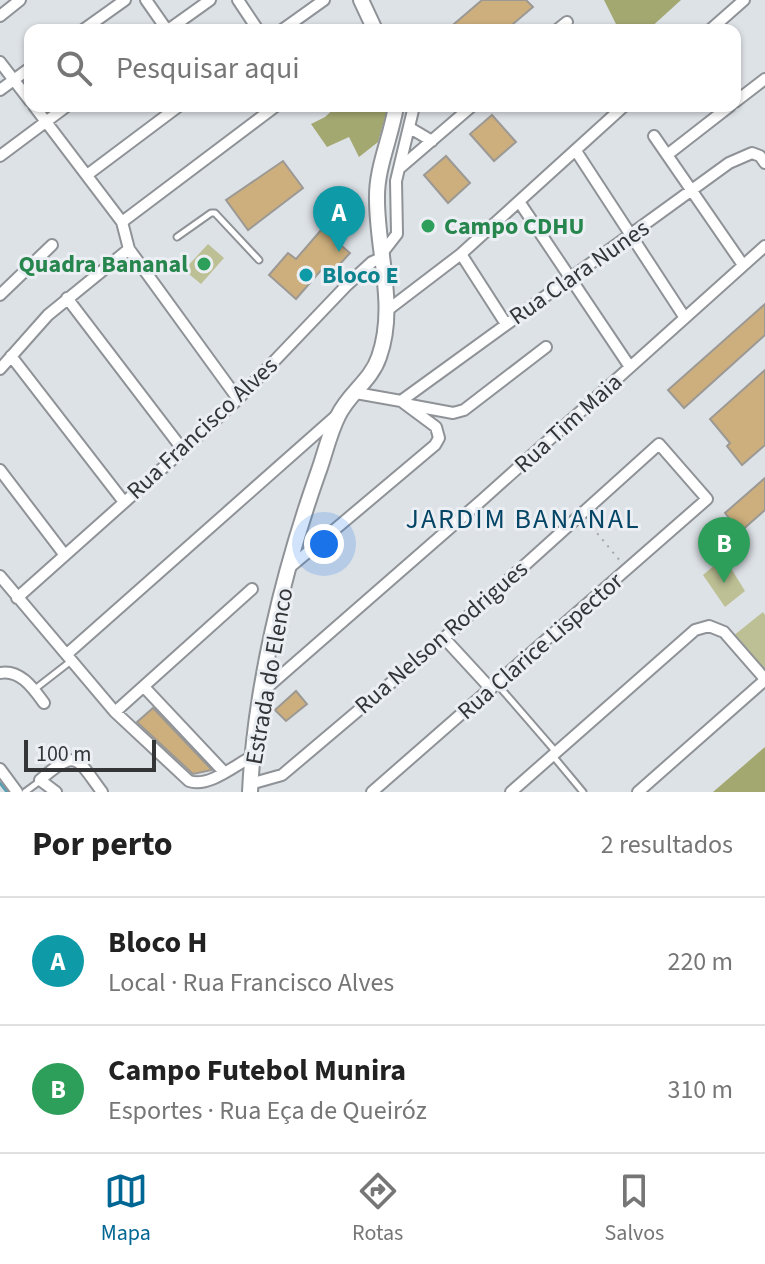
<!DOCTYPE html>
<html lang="pt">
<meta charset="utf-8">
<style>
:root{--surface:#fff;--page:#f6f6f6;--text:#222;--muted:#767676;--line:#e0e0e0;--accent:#006694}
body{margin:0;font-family:"Source Sans 3",sans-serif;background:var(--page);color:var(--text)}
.scale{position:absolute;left:24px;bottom:20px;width:132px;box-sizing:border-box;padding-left:8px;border:4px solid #333537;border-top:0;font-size:22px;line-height:28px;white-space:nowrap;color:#333537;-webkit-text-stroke:6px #ebeff4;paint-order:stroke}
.you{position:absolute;left:324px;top:544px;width:28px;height:28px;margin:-20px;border:6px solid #fff;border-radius:50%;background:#1a73e8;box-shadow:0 0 0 12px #1a73e833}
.badge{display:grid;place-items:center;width:52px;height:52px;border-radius:50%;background:var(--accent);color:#fff;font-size:26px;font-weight:700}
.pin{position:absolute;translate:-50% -66px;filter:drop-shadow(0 2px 4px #0008)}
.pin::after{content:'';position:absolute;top:42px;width:28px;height:24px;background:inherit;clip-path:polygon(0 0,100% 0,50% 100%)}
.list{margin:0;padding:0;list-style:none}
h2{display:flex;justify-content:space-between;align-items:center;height:104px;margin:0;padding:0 32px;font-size:34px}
h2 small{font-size:26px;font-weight:400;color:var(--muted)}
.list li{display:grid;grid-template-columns:52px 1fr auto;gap:24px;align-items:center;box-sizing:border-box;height:128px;padding:0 32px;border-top:2px solid var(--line)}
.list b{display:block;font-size:30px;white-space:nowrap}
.list p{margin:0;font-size:26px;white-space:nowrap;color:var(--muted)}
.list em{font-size:26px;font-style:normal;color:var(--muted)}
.icon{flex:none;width:44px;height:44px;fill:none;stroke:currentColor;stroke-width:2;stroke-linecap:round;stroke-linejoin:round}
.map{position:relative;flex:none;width:765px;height:792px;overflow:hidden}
.search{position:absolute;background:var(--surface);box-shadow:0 2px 6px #0004;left:24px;right:24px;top:24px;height:88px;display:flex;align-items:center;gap:20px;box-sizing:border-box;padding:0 28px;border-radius:16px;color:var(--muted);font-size:30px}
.sheet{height:360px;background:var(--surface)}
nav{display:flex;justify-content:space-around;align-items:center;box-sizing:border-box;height:112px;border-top:2px solid var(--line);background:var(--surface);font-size:22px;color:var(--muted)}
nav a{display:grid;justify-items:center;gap:4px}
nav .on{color:var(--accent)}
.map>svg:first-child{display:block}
</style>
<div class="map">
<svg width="765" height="792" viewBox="0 0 765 792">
<rect width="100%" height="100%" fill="#dde2e7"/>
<path fill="#bdc094" d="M 208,244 L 224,258 L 201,284 L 184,270 Z
M 724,557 L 745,591 L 725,607 L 703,575 Z
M 763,612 L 765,615 L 765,670 L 733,636 Z"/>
<path fill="#a3a770" d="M 604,0 L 681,0 L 648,30 L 619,30 Z
M 337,106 L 388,106 L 378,142 L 359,157 L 349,137 L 327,147 L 311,124 L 325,117 Z
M 765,747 L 765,792 L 713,792 Z"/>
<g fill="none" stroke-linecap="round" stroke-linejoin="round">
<path stroke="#5c9fb3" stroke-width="3" d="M 0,783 L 7,792"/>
</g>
<path fill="#cdaf7d" stroke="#9c9994" stroke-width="2" d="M 482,0 L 526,0 L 533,7 L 506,30 L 447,30 Z
M 492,115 L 516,142 L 494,161 L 470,134 Z
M 446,156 L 470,183 L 448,203 L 424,175 Z
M 283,161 L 303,188 L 248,230 L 226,200 Z
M 322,229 L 350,253 L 330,275 L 322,269 L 296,299 L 269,275 L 288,253 L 296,259 Z
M 765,304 L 765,335 L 684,408 L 668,390 Z
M 765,370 L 765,445 L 742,465 L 727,446 L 730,443 L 710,419 Z
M 765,478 L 765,510 L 740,532 L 725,513 Z
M 296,691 L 307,704 L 286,721 L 275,710 Z
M 153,708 L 212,770 L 193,774 L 137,722 Z"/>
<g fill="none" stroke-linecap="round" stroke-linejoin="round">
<defs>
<path id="service" d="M 177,237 L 211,213 L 215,213 L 259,260
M 497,684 L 556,752
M 35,689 L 71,661
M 553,756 L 583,792
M 25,792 L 40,781"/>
<path id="minor" d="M 146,0 L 167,30
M 238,0 L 258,30
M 0,16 L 20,0
M 83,30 L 125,0
M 168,30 L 210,0
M 282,30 L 324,0
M 557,30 L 567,22
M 710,30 L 744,0
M 0,62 L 30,101
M 0,90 L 30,68
M 735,102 L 765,79
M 34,106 L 122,222
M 410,128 L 432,141
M 654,136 L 743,265
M 576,151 L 685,318
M 667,155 L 730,106
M 0,156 L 67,106
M 401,167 L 472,106
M 87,175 L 179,106
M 520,203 L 630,367
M 383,252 L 397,234 L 396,181 L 414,106
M 461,254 L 506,324
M 0,295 L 52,245
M 67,298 L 183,450
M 385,312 L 461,254 L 624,106
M 11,356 L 124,502
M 0,369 L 48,315 L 129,249
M 238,399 L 129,249 L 122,222 L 276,106
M 401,401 L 729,163 L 752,153 L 760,156 L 765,163
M 410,405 L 453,413 L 464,410 L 546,347
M 0,470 L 64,554
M 289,568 L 435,445 L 439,438 L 436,427 L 401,401 L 356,393
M 0,576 L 115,712 L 189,781 C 209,788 235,765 253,756
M 17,598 L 183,450 L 238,399 L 347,285 L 372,262 L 384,257
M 444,638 L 491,689
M 67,654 L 337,415
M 0,673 C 20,669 33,688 44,703
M 144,687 L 224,772
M 262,692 L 482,500 L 765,246
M 115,712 L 252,589
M 0,769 L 17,792
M 250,784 L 282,775 L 444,638 L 659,444 L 707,499 L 372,792
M 56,792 L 40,780 C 77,748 76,757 102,792
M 511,792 L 695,630 L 709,626 L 724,632 L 765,679
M 638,792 L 765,680"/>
<path id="tertiary" d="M 361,0 L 375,30
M 250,792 C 255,687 283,572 318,473 C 325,454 329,434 338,416 C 348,394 371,381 379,357 C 397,307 377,251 377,200 C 376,168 391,138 396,106"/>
</defs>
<use href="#service" stroke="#8f9397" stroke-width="9"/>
<use href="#minor" stroke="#8f9397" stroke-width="14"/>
<use href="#tertiary" stroke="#8f9397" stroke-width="18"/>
<path stroke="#a3a7ab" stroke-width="2" stroke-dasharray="2 6" stroke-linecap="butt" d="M 587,521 L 621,562"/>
<use href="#service" stroke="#fff" stroke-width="5"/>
<use href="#minor" stroke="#fff" stroke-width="10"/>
<use href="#tertiary" stroke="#fff" stroke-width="14"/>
</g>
<g fill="#2e9e5b" stroke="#ebeff4" stroke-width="3">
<circle cx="428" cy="226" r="8"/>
<circle cx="204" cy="264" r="8"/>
</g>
<circle fill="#0f9aa8" stroke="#ebeff4" stroke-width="3" cx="306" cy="275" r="8"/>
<g text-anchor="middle" stroke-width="6" stroke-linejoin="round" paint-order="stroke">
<g font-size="24" font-weight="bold" fill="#27864d" stroke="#ebeff4" text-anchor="start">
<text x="444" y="234">Campo CDHU</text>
<text x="188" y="272" text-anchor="end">Quadra Bananal</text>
</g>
<g font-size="24" fill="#333537" stroke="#ebeff4">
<text transform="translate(579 272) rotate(-35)" y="8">Rua Clara Nunes</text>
<text transform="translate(568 423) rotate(-42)" y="8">Rua Tim Maia</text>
<text transform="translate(202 428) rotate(-43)" y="8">Rua Francisco Alves</text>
<text transform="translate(441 637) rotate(-41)" y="8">Rua Nelson Rodrigues</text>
<text transform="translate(540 646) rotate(-41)" y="8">Rua Clarice Lispector</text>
<text transform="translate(269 676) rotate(-80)" y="8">Estrada do Elenco</text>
</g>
<g font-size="24" font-weight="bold" fill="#0d838f" stroke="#ebeff4" text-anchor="start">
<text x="322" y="283">Bloco E</text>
</g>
<g font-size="28" letter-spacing="2" fill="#044565" stroke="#ebeff4">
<text x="523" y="528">JARDIM BANANAL</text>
</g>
</g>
</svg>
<div class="scale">100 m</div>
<div class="you"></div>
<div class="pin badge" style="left:339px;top:252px;background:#0f9aa8">A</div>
<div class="pin badge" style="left:724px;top:583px;background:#2e9e5b">B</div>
<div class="search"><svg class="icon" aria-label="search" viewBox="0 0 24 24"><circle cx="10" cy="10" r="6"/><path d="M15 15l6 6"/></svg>Pesquisar aqui</div>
</div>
<section class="sheet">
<h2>Por perto<small>2 resultados</small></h2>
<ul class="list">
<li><span class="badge" style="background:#0f9aa8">A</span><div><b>Bloco H</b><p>Local · Rua Francisco Alves</p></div><em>220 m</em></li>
<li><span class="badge" style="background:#2e9e5b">B</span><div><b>Campo Futebol Munira</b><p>Esportes · Rua Eça de Queiróz</p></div><em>310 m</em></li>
</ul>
</section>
<nav>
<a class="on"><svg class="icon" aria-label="map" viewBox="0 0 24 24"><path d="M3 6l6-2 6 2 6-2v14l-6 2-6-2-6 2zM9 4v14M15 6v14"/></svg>Mapa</a>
<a><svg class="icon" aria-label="directions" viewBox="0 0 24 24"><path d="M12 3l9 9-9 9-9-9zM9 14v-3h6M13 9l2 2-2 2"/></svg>Rotas</a>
<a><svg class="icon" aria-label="saved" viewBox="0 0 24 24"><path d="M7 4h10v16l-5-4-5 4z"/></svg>Salvos</a>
</nav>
